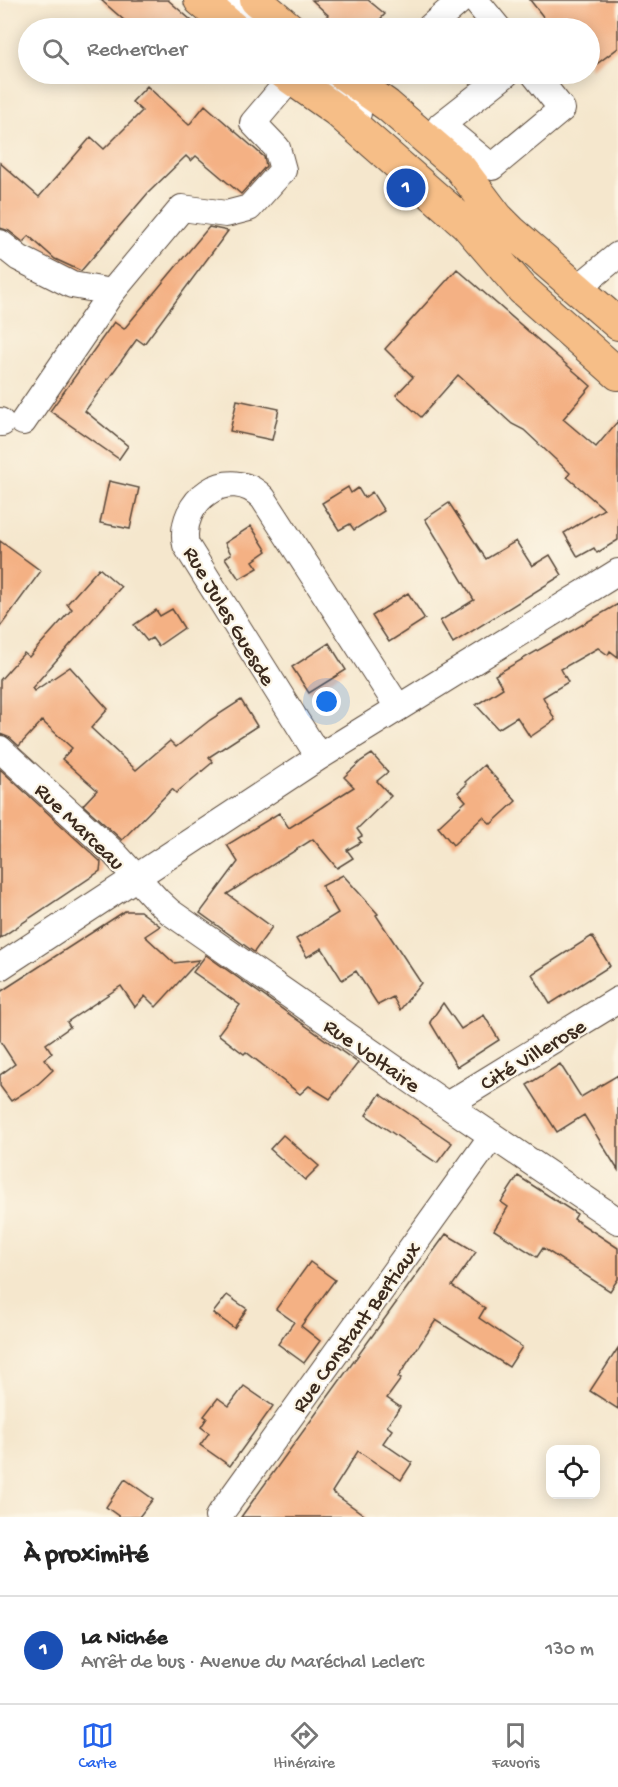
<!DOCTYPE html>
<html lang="fr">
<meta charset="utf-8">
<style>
:root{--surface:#fff;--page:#f2f2f2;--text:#222;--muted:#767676;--line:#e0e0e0;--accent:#2563eb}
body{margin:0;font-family:"Gochi Hand",sans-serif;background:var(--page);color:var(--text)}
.controls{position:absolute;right:18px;bottom:18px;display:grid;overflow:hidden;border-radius:12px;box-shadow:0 3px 15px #0003}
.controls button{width:54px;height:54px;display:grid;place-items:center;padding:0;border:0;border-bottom:2px solid var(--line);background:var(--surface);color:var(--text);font:30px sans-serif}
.you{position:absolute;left:327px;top:702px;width:21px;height:21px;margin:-15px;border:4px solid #fff;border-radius:50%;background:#1a73e8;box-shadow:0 0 0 9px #1a73e833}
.badge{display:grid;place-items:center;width:39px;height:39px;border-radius:50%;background:var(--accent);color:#fff;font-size:20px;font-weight:700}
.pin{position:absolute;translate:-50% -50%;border:3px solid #fff;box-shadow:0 2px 6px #0006}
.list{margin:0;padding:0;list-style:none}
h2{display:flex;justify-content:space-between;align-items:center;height:78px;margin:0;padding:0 24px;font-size:26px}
h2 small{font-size:20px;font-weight:400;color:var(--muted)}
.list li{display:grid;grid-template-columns:39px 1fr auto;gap:18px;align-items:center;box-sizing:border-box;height:108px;padding:0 24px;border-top:2px solid var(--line)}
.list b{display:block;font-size:22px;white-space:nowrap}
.list p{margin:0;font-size:20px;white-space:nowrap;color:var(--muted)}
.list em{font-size:20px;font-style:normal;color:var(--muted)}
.icon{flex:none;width:33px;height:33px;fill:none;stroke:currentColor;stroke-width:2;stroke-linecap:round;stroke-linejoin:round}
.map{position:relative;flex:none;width:618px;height:1517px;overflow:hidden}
.search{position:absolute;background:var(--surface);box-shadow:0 3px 15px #0003;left:18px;right:18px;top:18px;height:66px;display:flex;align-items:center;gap:15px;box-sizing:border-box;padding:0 21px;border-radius:33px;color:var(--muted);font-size:22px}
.sheet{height:186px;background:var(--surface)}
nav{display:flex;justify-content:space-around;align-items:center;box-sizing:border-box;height:84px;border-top:2px solid var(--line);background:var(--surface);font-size:16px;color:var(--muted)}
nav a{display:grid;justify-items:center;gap:3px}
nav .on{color:var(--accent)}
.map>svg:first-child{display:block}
</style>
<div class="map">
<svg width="618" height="1517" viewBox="0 0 618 1517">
<rect width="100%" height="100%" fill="#fcf5e5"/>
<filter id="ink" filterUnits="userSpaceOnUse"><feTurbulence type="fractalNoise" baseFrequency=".0167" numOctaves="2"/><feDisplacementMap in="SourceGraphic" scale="12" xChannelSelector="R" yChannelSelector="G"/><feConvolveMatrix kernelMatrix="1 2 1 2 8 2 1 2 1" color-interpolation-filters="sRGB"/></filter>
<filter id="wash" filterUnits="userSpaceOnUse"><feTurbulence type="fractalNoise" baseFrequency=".008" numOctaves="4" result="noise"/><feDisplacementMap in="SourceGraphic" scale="24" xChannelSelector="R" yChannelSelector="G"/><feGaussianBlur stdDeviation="1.35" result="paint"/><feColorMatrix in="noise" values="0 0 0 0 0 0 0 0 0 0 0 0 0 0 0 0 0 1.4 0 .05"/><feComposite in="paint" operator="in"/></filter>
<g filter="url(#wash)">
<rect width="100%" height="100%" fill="#f5e7cd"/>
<g id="blocks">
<path fill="#f4b184" d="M 101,0 L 168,0 L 200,28 L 133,28 Z
M 312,0 L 368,0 L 385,14 L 372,28 L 336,28 L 324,19 L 328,15 Z
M 530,0 L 618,0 L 618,48 L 590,69 L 590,28 L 552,28 Z
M 147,86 L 189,125 L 205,105 L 264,157 L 266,166 L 241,194 L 196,156 L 191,161 L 186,156 L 148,193 L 81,271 L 55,259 L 29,236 L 23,242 L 9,231 L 0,228 L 0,163 L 39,197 L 91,137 L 104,149 L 142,111 L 132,102 Z
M 209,227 L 228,231 L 144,344 L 137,339 L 85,411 L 128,446 L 119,459 L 50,411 L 114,322 L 124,329 Z
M 457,269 L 591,386 L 563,419 L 596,447 L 618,421 L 618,540 L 597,553 L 594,548 L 578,557 L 564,533 L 604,509 L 567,477 L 570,473 L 524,430 L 512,424 L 458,375 L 421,417 L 396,395 L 413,377 L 385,349 Z
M 237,400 L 279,409 L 272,440 L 230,431 Z
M 109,481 L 139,488 L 130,529 L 100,523 Z
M 348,487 L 351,493 L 358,488 L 364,498 L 372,492 L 384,511 L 354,530 L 350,524 L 339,530 L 322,503 Z
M 449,503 L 486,559 L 516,541 L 532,566 L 550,555 L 562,575 L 453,643 L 440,621 L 474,600 L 425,519 Z
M 251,526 L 267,551 L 253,561 L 258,568 L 239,579 L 225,558 L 231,554 L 225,543 Z
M 0,541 L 41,571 L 0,627 Z
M 99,568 L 121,587 L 32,688 L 34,691 L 70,667 L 108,709 L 91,728 L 136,770 L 170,741 L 176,747 L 210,720 L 241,700 L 257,726 L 209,757 L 213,762 L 176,793 L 172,789 L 122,840 L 83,805 L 97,790 L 62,759 L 72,748 L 42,721 L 19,746 L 10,738 L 0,734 L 0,680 L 24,653 L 29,657 L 72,609 L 67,604 Z
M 408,593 L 425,619 L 389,642 L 372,616 Z
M 618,604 L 618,657 L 610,651 L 608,655 L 598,648 L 561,669 L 568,682 L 543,697 L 555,720 L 530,737 L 517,717 L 498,729 L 476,705 L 503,688 L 495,675 Z
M 172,609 L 184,628 L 158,646 L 152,638 L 147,641 L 134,625 L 156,610 L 160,616 Z
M 329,643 L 346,670 L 309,693 L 292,667 Z
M 372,754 L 388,772 L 377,781 L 391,796 L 357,829 L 362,836 L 358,838 L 361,842 L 347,850 L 353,858 L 337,868 L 313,839 L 227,894 L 272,927 L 254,952 L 200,913 L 238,862 L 227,845 L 279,813 L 289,828 L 354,787 L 344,777 L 361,761 Z
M 484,765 L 516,801 L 491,824 L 483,817 L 453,845 L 438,827 L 466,801 L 458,792 L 467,784 L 465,782 Z
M 0,769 L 101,862 L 100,871 L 0,938 Z
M 343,875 L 378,914 L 376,915 L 421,983 L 400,1010 L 393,997 L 378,1005 L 356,971 L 342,980 L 322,948 L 307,957 L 296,939 L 338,913 L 322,886 Z
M 125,911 L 140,911 L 160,926 L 145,936 L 174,963 L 199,960 L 156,1007 L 145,996 L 135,1007 L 121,986 L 67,1022 L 70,1027 L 46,1044 L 52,1053 L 44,1059 L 53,1070 L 38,1084 L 11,1101 L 0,1086 L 0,1075 L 15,1064 L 0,1041 L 0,992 Z
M 592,936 L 610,966 L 550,1004 L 532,974 Z
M 206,955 L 358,1063 L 330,1099 L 309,1086 L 300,1094 L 246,1052 L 244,1054 L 218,1034 L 240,1005 L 193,972 Z
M 443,1003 L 461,1029 L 484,1015 L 499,1040 L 457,1067 L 430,1022 Z
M 560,1064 L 581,1097 L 618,1075 L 618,1170 L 584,1115 L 557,1132 L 527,1085 Z
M 380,1094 L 452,1143 L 437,1163 L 366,1115 Z
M 283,1135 L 319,1166 L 305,1180 L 270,1149 Z
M 518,1176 L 577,1214 L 574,1219 L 618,1248 L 618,1279 L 610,1291 L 543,1248 L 537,1257 L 494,1230 L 508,1207 L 501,1202 Z
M 446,1234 L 476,1252 L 452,1286 L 485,1308 L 479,1318 L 522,1347 L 509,1367 L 436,1320 L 398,1377 L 401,1379 L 387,1398 L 400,1407 L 387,1426 L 392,1430 L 383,1443 L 412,1463 L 401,1480 L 358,1451 L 332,1492 L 367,1517 L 241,1517 Z
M 310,1262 L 335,1280 L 301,1326 L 320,1341 L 304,1363 L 278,1344 L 294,1322 L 276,1309 Z
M 227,1295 L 247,1309 L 234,1328 L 213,1313 Z
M 618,1348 L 618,1409 L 590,1391 Z
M 244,1386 L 273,1406 L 230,1466 L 200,1445 L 209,1433 L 201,1427 L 207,1418 L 204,1416 L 218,1398 L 229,1406 Z
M 125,1479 L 153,1499 L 139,1517 L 120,1517 L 106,1507 Z"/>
</g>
</g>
<g filter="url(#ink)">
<use href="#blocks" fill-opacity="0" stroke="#574638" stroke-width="1.5"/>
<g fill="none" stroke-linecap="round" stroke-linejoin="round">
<defs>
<path id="minor" d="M 236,0 L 267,26
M 475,0 L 498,28
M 429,28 L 461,0
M 319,74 L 358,113
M 506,74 L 441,125 L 492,167 L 562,109 L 534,74
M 0,243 L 19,258 L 72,285 L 112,292
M 578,288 L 618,255
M 0,421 L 2,423
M 23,422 L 112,292 L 182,208 L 226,214 L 249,208 L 283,170 L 277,148 L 253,123 L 291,78
M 0,749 L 114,853 L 157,900 L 170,912 L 447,1105 L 618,1221
M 319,757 L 186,545 C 177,501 229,463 263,498 L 398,707
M 0,967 L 319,757 L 618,572
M 447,1105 L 618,1000
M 218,1517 L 492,1136"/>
<path id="major" d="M 200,0 L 233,28
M 256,0 L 289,28
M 285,74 L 336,110 L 466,224 L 522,289 L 618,374
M 343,74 L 387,105 L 460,168 L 497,217 L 511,231 L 618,324"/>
</defs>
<use href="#minor" stroke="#574638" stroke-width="28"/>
<use href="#major" stroke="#574638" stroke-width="34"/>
<use href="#minor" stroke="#fff" stroke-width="26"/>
<use href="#major" stroke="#f6be87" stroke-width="32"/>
</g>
</g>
<g text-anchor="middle" stroke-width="4.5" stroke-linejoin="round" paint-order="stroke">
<g font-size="22" fill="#3b2a1e" stroke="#fcf5e5">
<text transform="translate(231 615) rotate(59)" y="8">Rue Jules Guesde</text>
<text transform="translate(81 825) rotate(44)" y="8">Rue Marceau</text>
<text transform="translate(532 1053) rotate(-31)" y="8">Cité Villerose</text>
<text transform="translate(373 1054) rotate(35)" y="8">Rue Voltaire</text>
<text transform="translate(355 1326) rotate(-54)" y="8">Rue Constant Bertiaux</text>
</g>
</g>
</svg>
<div class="controls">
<button><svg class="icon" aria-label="locate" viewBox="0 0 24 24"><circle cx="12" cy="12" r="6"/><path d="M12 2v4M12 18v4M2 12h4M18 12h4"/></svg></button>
</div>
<div class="you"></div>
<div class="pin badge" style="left:406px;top:188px;background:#1a4fb4">1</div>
<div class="search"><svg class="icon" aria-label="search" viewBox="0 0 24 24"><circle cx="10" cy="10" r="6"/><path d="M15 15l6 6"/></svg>Rechercher</div>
</div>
<section class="sheet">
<h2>À proximité<small></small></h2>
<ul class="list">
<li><span class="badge" style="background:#1a4fb4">1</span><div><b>La Nichée</b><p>Arrêt de bus · Avenue du Maréchal Leclerc</p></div><em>130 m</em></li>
</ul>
</section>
<nav>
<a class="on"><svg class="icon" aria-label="map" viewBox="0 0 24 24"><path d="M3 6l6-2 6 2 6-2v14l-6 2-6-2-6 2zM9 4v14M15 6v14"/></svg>Carte</a>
<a><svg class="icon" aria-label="directions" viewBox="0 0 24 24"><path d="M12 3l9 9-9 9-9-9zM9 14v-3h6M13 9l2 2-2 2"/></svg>Itinéraire</a>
<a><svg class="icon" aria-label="saved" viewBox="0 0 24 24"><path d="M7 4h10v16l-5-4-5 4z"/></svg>Favoris</a>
</nav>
